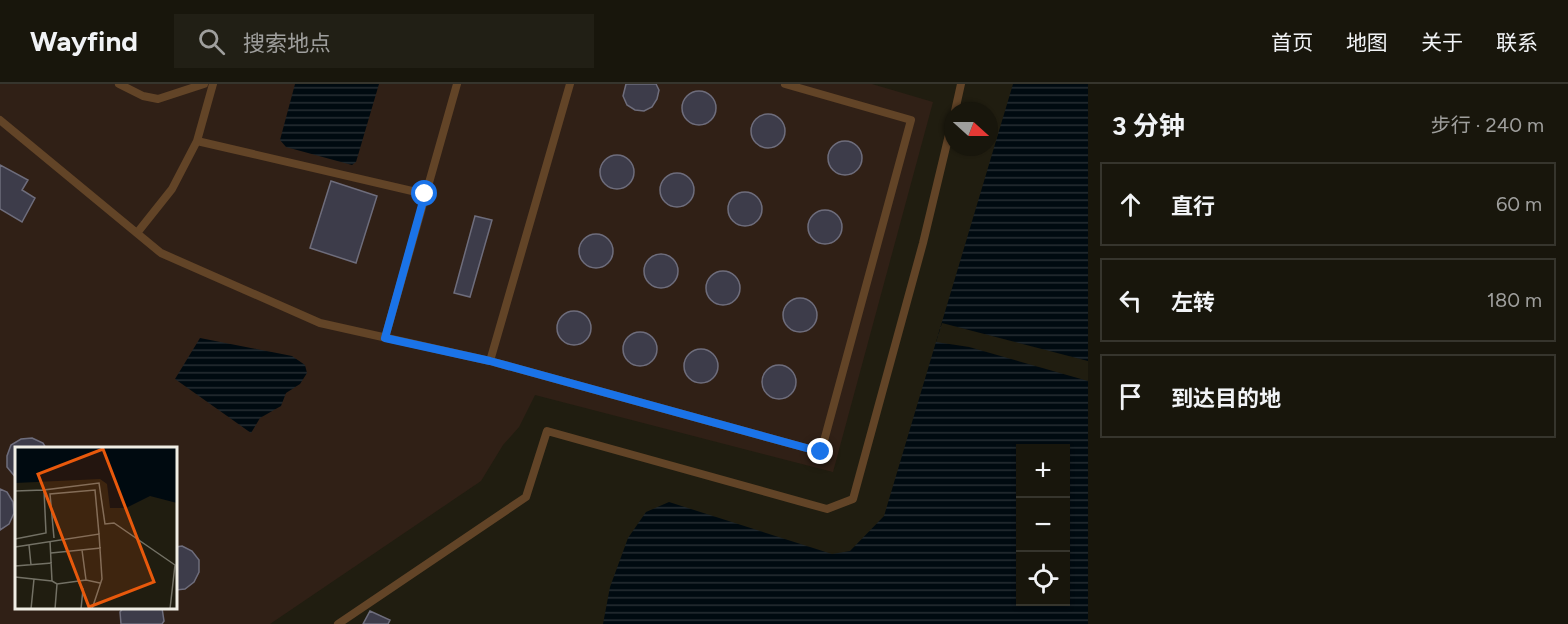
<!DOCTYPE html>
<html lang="zh">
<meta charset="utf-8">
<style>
:root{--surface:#18160c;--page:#211f15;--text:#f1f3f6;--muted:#9f9f9d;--line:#36352d}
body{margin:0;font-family:Figtree,"Noto Sans SC",sans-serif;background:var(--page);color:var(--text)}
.controls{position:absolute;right:18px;bottom:18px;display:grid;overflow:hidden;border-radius:0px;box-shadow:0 2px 4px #0004}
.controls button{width:54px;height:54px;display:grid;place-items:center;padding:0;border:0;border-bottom:2px solid var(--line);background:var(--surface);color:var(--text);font:30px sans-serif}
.compass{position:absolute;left:944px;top:18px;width:54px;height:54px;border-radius:50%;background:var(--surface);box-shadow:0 2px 4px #0004;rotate:111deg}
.stop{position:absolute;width:18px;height:18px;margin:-14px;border:4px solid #1a73e8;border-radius:50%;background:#fff}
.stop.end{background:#1a73e8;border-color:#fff;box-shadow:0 2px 6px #0008}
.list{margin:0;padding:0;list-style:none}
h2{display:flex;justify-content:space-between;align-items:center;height:78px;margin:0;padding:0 24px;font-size:26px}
h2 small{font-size:20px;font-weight:400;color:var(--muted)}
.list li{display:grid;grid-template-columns:39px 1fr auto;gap:18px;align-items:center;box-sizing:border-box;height:84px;margin:0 12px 12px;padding:0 12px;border:2px solid var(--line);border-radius:0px}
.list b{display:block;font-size:22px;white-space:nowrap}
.list em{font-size:20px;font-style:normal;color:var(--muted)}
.icon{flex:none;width:33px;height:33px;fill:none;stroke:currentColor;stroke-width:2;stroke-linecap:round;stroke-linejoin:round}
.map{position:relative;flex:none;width:1088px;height:540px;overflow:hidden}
header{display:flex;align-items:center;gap:36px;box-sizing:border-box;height:84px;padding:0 30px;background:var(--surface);border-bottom:2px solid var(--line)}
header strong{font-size:28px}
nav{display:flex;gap:33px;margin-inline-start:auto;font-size:21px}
.search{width:420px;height:54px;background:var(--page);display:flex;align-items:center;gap:15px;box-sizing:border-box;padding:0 21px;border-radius:0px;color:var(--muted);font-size:22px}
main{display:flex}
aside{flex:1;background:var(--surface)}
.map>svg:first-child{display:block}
</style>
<header>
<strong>Wayfind</strong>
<div class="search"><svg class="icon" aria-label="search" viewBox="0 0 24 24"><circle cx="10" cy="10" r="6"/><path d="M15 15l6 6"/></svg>搜索地点</div>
<nav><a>首页</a><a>地图</a><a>关于</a><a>联系</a></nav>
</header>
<main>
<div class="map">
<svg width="1088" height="540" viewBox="0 0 1088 540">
<defs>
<pattern id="water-rules" width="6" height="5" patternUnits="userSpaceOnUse" patternTransform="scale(1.5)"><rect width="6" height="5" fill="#000a10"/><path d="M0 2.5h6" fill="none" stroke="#262e33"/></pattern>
</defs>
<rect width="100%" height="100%" fill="#201d10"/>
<path fill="#302016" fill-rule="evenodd" d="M 0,0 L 872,0 L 933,18 L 833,388 L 535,311 L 519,343 L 503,361 L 481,397 L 270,540 L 0,540 ZM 16,364 L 176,364 L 176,524 L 16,524 Z"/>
<path fill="url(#water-rules)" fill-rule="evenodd" d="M 295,0 L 379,0 L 356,78 L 352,81 L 286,63 L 280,56 Z
M 1013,0 L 1088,0 L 1088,540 L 603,540 L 610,503 L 628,454 L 646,428 L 669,418 L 832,470 L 850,467 L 884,432 ZM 1020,364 L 1066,364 L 1066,518 L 1020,518 Z
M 200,254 L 292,272 L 305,281 L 307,289 L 300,300 L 286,309 L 281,322 L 260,334 L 251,349 L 175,295 Z"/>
<path fill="#201d10" d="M 942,239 L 1088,277 L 1088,297 L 969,263 L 936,258 Z"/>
<path fill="#3d3c4a" stroke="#6e6d7c" stroke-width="1.5" d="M 626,0 L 656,0 L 659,6 L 657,15 L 652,23 L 644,27 L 635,26 L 627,21 L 623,12 Z
M682 24a17 17 0 1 1 34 0a17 17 0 1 1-34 0Z
M751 47a17 17 0 1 1 34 0a17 17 0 1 1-34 0Z
M828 74a17 17 0 1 1 34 0a17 17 0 1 1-34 0Z
M600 88a17 17 0 1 1 34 0a17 17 0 1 1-34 0Z
M 0,81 L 28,96 L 22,106 L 35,114 L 22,138 L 0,125 Z
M660 106a17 17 0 1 1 34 0a17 17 0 1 1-34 0Z
M 331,97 L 377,112 L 356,179 L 310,164 Z
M728 125a17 17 0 1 1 34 0a17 17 0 1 1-34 0Z
M808 143a17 17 0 1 1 34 0a17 17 0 1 1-34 0Z
M 475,132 L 492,136 L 470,213 L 454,209 Z
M579 167a17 17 0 1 1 34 0a17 17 0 1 1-34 0Z
M644 187a17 17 0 1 1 34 0a17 17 0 1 1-34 0Z
M706 204a17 17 0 1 1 34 0a17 17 0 1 1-34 0Z
M783 231a17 17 0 1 1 34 0a17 17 0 1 1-34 0Z
M557 244a17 17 0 1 1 34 0a17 17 0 1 1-34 0Z
M623 265a17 17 0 1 1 34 0a17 17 0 1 1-34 0Z
M684 282a17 17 0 1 1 34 0a17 17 0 1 1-34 0Z
M762 298a17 17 0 1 1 34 0a17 17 0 1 1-34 0Z
M 32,354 L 43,359 L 46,364 L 16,364 L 16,394 L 7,383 L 7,372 L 11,361 L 21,355 Z
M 0,405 L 7,408 L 13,418 L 14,429 L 9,440 L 0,446 Z
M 182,462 L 192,467 L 199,476 L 199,488 L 194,498 L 185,505 L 176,506 L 176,463 Z
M 123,524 L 162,524 L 164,537 L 162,540 L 121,540 L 120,528 Z
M 370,527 L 390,536 L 388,540 L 363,540 Z"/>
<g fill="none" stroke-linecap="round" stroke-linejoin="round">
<path stroke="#624427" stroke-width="8" d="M 119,0 L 143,12 L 158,15 L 204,0
M 955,27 L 961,0
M 0,36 L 161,169 L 320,239 L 490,277 L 570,0
M 197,57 L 425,110
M 137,149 L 172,105 L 197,57 L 213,0
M 385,254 L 457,0
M 490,277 L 821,368 L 911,36 L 785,0
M 338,540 L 526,413 L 547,347 L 827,425 L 853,415 L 923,159 L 953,34"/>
</g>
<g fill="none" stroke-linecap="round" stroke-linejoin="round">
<path stroke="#1a73e8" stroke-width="8" d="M 425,110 L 385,254 L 490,277 L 821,368"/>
</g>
<g transform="translate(15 363)">
<rect width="162" height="162" fill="#201d10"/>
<path d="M 0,0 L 162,0 L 162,56 L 135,49 L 111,61 L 95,61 L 92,37 L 85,32 L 0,36 Z" fill="#000a10"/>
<path fill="none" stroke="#737165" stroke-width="1.5" d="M 0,44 L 29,43M 39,91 L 35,47 L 80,43 L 84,87M 0,92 L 31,86 L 29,43 L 84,36 L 90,77 L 99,76 L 160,118 L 155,162M 35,94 L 37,134 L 42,137 L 71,133 L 85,136M 14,98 L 16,118M 0,100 L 84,87 L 87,132 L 77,162M 67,103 L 71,133M 36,106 L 86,101M 0,119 L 37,116M 0,130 L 37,134M 63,134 L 68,142 L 66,162M 16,162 L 19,132M 40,162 L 42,137"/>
<path fill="#e8590c" fill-opacity="0.15" stroke="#e8590c" stroke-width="3" d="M 88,2 L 139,135 L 74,160 L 23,27 Z"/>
<rect width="162" height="162" fill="none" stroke="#f0eee5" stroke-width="3"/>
</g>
</svg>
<div class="controls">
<button>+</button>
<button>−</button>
<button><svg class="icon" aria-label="locate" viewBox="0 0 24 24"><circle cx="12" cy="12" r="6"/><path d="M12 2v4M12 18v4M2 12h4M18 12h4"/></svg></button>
</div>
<svg class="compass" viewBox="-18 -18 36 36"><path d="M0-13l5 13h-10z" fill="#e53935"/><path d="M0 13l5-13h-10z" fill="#9f9f9d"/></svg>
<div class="stop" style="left:425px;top:110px"></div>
<div class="stop end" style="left:821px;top:368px"></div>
</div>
<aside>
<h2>3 分钟<small>步行 · 240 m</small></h2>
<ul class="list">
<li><svg class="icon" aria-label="ahead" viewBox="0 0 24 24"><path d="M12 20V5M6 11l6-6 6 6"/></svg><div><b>直行</b></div><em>60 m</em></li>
<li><svg class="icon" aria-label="left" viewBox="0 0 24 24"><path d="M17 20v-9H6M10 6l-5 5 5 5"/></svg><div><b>左转</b></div><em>180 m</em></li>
<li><svg class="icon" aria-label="arrive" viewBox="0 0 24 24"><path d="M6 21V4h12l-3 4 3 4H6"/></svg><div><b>到达目的地</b></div></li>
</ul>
</aside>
</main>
